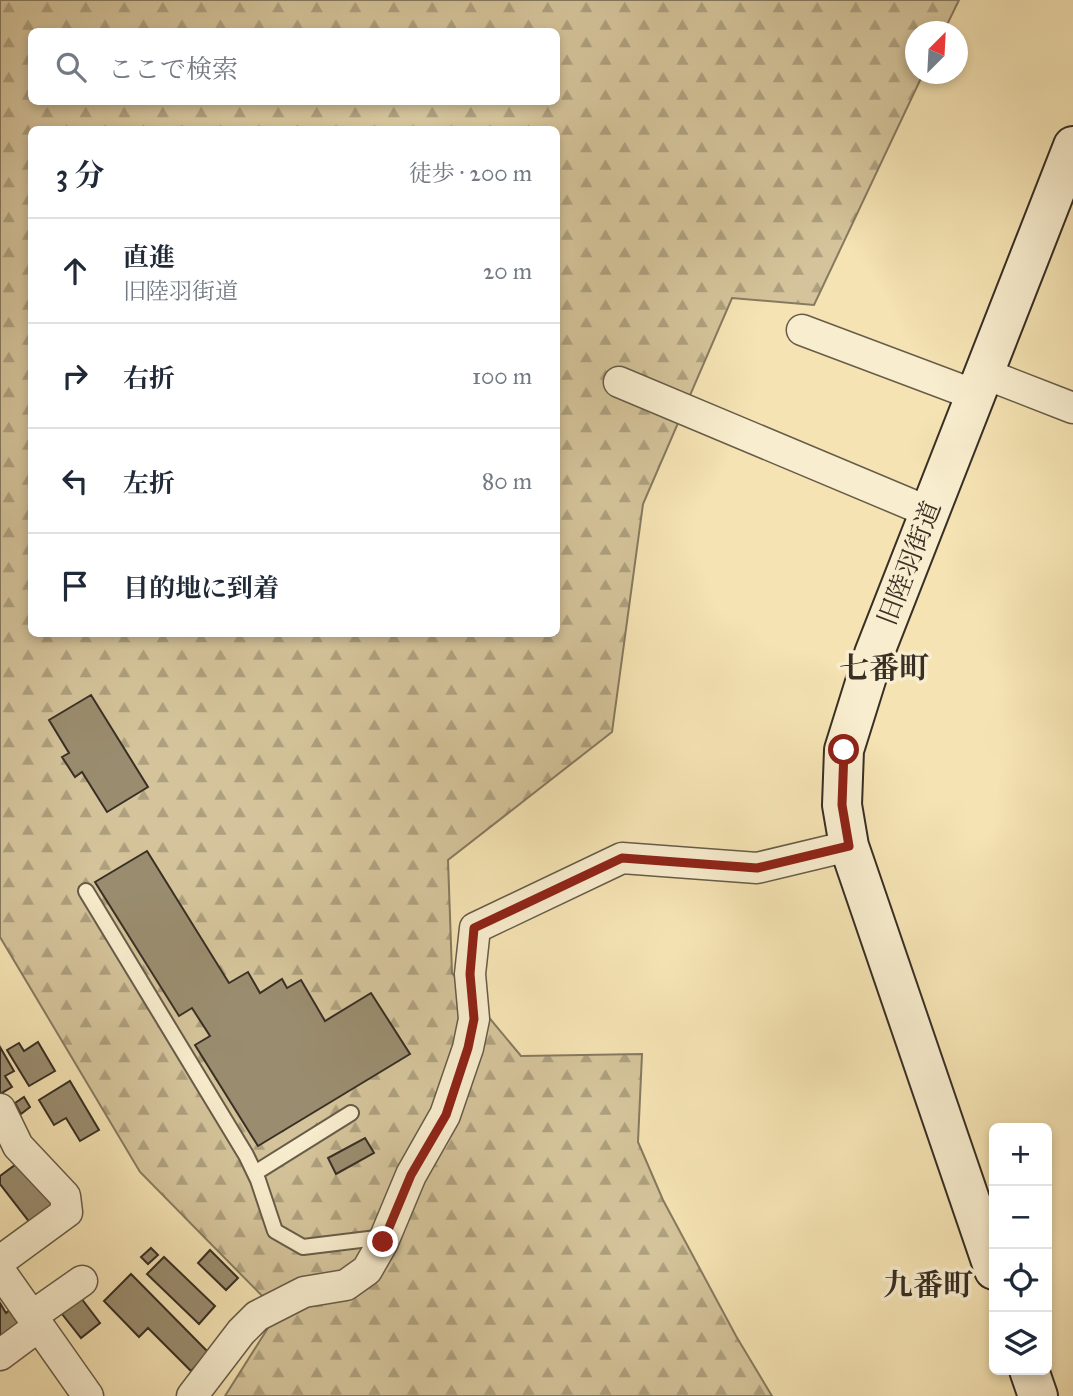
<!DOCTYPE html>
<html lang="ja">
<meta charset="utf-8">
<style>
:root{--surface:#fff;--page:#f2f2f3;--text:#1f2937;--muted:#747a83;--line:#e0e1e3}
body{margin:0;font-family:"IM FELL Great Primer","Noto Serif JP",serif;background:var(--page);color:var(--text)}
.controls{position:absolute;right:21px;bottom:21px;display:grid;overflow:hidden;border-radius:10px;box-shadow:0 4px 10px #0003}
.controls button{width:63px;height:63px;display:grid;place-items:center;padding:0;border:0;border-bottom:2px solid var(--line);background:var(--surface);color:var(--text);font:35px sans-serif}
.compass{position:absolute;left:905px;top:21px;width:63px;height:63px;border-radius:50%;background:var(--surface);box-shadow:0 4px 10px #0003;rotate:24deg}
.stop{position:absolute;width:21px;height:21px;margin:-16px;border:5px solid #8f2418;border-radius:50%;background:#fff}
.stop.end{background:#8f2418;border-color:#fff;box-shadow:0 2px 7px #0008}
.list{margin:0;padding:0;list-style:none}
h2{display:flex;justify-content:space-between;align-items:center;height:91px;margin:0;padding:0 28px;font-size:30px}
h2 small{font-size:23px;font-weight:400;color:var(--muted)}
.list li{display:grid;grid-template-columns:46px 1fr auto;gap:21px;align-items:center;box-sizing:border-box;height:105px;padding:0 28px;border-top:2px solid var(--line)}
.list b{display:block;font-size:26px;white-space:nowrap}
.list p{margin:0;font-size:23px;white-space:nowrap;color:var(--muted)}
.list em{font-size:23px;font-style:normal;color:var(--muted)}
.icon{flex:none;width:38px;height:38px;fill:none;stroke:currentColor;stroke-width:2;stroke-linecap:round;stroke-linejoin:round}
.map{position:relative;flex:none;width:1073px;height:1396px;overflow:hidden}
.search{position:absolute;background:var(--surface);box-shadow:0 4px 10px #0003;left:28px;top:28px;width:532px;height:77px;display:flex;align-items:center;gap:18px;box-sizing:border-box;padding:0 24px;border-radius:10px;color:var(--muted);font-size:26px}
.panel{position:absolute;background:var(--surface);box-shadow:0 4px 10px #0003;left:28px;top:126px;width:532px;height:511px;border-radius:10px}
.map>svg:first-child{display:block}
</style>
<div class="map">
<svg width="1073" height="1396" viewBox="0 0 1073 1396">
<defs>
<pattern id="forest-firs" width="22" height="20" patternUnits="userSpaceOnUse" patternTransform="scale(1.75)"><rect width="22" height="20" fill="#d5c49b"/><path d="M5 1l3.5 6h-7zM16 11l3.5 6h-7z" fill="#aea07e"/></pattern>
</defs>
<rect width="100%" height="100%" fill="#f5e3b3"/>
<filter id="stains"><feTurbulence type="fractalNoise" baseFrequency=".00286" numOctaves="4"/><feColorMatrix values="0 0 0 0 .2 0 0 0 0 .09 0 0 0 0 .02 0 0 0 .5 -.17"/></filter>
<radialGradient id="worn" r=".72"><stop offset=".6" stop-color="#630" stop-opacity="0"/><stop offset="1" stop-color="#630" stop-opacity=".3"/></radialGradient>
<path fill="url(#forest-firs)" stroke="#867a60" stroke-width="2" fill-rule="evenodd" d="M 0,0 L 959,0 L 944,31 L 916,32 L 916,74 L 923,74 L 814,305 L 732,298 L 643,504 L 612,732 L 448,860 L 452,973 L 521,1056 L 642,1054 L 638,1142 L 663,1200 L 736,1336 L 772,1396 L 225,1396 L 278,1312 L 140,1172 L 0,937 ZM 32,32 L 556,32 L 556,102 L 32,102 ZM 32,130 L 556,130 L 556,634 L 32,634 Z"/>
<path fill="#9a8d6f" stroke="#382f25" stroke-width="2" d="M 91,695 L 148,787 L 107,812 L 82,772 L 75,777 L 62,757 L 69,753 L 49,720 Z
M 147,851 L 229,983 L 248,972 L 260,993 L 282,979 L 287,988 L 301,980 L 325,1021 L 371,993 L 410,1054 L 258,1146 L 195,1045 L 210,1036 L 192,1008 L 179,1016 L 95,882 Z
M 38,1042 L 55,1071 L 29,1086 L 7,1050 L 19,1043 L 24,1051 Z
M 0,1047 L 14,1071 L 5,1076 L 12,1087 L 0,1094 Z
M 70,1081 L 99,1130 L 80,1141 L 66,1118 L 54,1125 L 39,1100 Z
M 24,1097 L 30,1107 L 21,1114 L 15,1103 Z
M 365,1138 L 374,1153 L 336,1174 L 328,1158 Z
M 19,1162 L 54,1207 L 31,1224 L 0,1184 L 0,1176 Z
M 151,1248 L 158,1255 L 148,1264 L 141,1257 Z
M 210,1250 L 238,1278 L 226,1290 L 198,1263 Z
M 164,1257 L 215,1306 L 199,1324 L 147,1274 Z
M 131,1274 L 209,1353 L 191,1371 L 148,1328 L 139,1337 L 104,1301 Z
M 81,1298 L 100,1323 L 81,1338 L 62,1314 Z
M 0,1303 L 6,1313 L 10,1310 L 20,1326 L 0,1337 Z"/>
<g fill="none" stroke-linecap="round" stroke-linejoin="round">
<defs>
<path id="lane" d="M 86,891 L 246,1155 L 258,1180 L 275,1231 L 303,1247 L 385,1237
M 255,1173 L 351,1113"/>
<path id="street" d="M 802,330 L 975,395
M 983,373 L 1073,408
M 619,382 L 929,512
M 0,1109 L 18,1146 L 65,1196 L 67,1212 L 0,1261
M 0,1271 L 88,1396
M 32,1316 L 82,1281
M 0,1355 L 39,1326
M 192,1396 L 241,1332 L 257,1316 L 304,1292 L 346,1285 L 367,1270 L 383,1242 L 411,1175 L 445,1115 L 468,1048 L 474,1019 L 470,974 L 475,928 L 622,858 L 757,868 L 849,846"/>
<path id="secondary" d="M 994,1270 L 849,846 L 842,805 L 844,750 L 874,654 L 1073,146
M 1029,1370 L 1038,1396"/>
</defs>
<use href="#lane" stroke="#675c48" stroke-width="18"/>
<use href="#street" stroke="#675c48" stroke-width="33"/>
<use href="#secondary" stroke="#382f25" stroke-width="42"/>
<use href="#lane" stroke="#f8edce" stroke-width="14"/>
<use href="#street" stroke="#f8edce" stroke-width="30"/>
<use href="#secondary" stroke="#f8edce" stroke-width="38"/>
</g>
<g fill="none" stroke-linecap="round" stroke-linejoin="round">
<path stroke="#8f2418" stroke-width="9" d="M 383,1242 L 411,1175 L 446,1115 L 468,1048 L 474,1019 L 470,974 L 474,928 L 622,858 L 757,868 L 849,846 L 842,805 L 844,750"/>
</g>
<g text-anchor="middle" stroke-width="7" stroke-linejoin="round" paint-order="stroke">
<g font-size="26" fill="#382f25" stroke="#f8edce">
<text transform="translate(909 563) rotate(-69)" y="9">旧陸羽街道</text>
</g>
<g font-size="30" font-weight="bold" fill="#382f25" stroke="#f8edce">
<text x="884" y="678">七番町</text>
<text x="928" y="1295">九番町</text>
</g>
</g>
<rect width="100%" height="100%" filter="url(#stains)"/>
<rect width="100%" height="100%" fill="url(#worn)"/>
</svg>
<div class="controls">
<button>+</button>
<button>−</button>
<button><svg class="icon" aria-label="locate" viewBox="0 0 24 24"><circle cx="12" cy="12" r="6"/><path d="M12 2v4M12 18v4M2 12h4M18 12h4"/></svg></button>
<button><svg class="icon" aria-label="layers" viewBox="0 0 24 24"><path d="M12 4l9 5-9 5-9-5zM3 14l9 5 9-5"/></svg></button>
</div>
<svg class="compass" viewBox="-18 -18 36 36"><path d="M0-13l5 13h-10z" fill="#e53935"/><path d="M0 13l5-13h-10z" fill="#747a83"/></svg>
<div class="stop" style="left:844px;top:750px"></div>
<div class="stop end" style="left:383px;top:1242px"></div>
<div class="search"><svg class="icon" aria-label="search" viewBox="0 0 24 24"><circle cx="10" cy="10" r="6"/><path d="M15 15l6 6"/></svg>ここで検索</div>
<section class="panel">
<h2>3 分<small>徒歩 · 200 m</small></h2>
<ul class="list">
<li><svg class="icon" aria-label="ahead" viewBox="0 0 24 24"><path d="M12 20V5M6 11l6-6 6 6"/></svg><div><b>直進</b><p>旧陸羽街道</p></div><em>20 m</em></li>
<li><svg class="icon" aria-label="right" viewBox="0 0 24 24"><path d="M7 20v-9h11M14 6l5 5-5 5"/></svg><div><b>右折</b></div><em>100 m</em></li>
<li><svg class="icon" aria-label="left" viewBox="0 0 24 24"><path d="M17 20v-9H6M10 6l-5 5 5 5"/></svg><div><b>左折</b></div><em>80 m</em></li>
<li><svg class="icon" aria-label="arrive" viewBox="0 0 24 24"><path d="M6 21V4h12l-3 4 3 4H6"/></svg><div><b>目的地に到着</b></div></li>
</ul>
</section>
</div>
